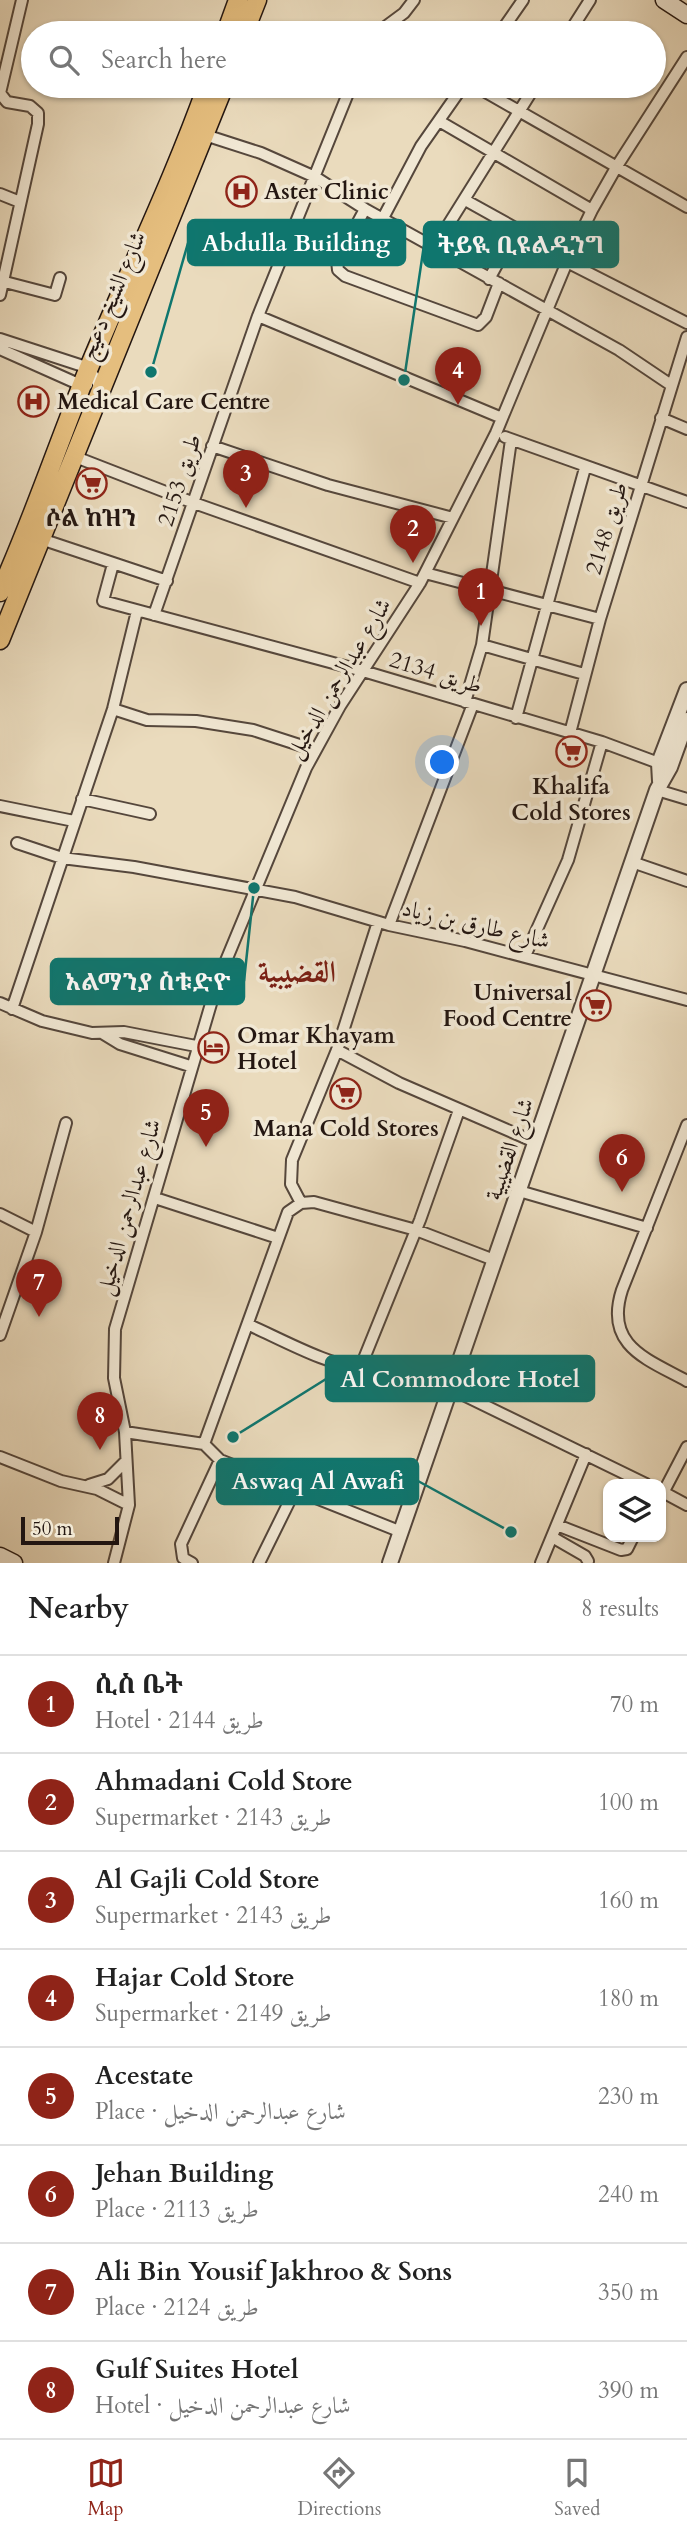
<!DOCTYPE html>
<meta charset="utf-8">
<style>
:root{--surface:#fff;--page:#f6f6f6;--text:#222;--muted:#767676;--line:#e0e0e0;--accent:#8f2418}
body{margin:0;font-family:Cardo,Amiri,"Noto Serif Ethiopic",serif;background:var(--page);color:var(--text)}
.controls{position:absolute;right:21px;bottom:21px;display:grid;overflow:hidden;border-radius:14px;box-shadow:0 2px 5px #0004}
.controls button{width:63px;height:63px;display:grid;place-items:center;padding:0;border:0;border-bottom:2px solid var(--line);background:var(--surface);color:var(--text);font:35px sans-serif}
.scale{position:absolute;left:21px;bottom:18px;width:98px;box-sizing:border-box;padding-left:7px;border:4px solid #231611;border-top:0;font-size:19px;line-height:24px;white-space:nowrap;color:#231611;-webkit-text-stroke:5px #f1e8d4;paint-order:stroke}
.you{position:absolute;left:443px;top:763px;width:24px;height:24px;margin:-18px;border:5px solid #fff;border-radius:50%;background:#1a73e8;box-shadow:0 0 0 10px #1a73e833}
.badge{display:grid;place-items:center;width:46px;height:46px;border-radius:50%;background:var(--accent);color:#fff;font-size:23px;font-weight:700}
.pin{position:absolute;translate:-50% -58px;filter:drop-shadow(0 2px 4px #0008)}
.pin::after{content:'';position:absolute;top:37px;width:24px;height:21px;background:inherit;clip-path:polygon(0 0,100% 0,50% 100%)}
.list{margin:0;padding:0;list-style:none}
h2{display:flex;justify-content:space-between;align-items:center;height:91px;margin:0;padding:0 28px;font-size:30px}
h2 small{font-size:23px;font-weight:400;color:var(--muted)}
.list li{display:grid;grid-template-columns:46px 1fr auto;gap:21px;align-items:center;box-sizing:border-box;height:98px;padding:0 28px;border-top:2px solid var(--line)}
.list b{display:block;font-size:26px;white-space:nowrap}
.list p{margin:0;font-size:23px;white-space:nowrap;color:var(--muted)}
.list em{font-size:23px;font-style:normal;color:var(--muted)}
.icon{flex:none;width:38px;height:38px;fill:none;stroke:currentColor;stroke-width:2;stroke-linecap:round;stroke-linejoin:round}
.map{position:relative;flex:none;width:687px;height:1563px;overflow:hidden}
.search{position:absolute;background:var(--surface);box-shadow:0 2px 5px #0004;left:21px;right:21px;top:21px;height:77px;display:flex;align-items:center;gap:18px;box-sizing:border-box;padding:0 24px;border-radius:38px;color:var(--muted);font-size:26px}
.sheet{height:875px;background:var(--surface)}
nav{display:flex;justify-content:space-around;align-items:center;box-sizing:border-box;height:98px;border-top:2px solid var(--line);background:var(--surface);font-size:19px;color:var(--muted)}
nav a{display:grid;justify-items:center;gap:4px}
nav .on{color:var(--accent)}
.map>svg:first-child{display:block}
</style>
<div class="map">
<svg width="687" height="1563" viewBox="0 0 687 1563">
<rect width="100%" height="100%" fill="#eadbbd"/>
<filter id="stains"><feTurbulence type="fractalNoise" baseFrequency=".00286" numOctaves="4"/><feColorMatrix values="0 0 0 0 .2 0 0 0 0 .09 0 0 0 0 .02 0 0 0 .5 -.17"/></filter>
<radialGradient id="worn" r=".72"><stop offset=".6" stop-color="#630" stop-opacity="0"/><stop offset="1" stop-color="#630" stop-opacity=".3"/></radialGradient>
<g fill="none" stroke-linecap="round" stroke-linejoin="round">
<defs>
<path id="minor" d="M 377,33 L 404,13 L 414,0
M 500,33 L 523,0
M 569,33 L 590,0
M 475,86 L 687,207
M 439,121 L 592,210
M 205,135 L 261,153 L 315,177 L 365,209 L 619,350 L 671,385
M 0,194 L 20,202
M 465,200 L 569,258
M 365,209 L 337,261 L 338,270 L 345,276 L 478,325 L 486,317 L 499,283
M 383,218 L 421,146 L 463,86
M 435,246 L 535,86
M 567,262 L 687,323
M 489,279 L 516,230
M 5,282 L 55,295 L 60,278
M 0,295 L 38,124 L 38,113 L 30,106 L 7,102 L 0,93 L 22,0
M 258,316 L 502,418
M 0,339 L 89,368 L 100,387
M 0,349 L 83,386 L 87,385
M 661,418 L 687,429
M 505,437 L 687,502
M 212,446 L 328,485 L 453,518
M 73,456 L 194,503 L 420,583
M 41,539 L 167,581
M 113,564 L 103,601 L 363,671 L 602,742 L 664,765
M 425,573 L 600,619
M 154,615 L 258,316 L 351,86
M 482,645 L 584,674
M 465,702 L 482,645 L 511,440
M 113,709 L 147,720 L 196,721 L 253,730 L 315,750
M 516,718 L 585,468
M 570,733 L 600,619 L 687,337
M 657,790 L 687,799
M 82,799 L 150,814
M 0,806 L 74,821
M 17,843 L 62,858 L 134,867 L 295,897 L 389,925 L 465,941 L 687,1000
M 632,862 L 687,881
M 389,925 L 473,704
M 525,956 L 568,860 L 602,742
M 0,1003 L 42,1021 L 92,1033 L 124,1032 L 196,1046
M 12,1009 L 113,709 L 137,611
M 102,1033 L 120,1044 L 190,1066
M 337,1050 L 399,1083 L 535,1142
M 687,1125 L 622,1290 C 604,1346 647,1359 687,1381
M 519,1191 L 647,1228
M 155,1198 L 278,1238
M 301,1203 L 291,1184 L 292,1160 L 337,1050 L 378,922
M 0,1214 L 36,1232
M 249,1325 C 273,1335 338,1371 361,1366 L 420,1220 L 459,1110
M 0,1335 L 36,1232 L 66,1123
M 449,1388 L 646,1484
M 125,1432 L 204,1444 L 220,1460 L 399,1531
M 204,1444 L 288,1212 L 301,1203 L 314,1202 L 416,1230 L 494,1260
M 0,1457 L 61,1481 L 97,1489 L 129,1505
M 89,1485 L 108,1479 L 126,1461
M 661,1491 L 687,1505
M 663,1493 L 687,1447
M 557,1525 L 621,1550 L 627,1549 L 633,1537
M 552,1537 L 585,1556 L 588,1561
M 114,1563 L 129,1505 L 125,1432 L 114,1378 L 115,1329 L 218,980 L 306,768 L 340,706 L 420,583 L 496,433 L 567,262 L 592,210 L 617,166 L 687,57
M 192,1563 L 183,1558 L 181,1544 L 220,1460
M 259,1563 L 295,1490
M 541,1563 L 586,1454"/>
<path id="tertiary" d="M 660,781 L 659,763 L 687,690
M 390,1563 L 657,790 L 670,767 L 687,720"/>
<path id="secondary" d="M 664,0 L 687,15
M 0,1556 L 14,1563"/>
<path id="primary" d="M 226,33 L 238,0
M 244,33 L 257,0
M 0,592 C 34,517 59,440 90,365 C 129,271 173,181 207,86
M 0,640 L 224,86"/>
</defs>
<use href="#minor" stroke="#55473c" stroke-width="14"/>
<use href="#tertiary" stroke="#55473c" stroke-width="18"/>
<use href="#secondary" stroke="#231611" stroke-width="19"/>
<use href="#primary" stroke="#231611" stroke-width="21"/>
<use href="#minor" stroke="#f1e8d4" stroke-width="10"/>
<use href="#tertiary" stroke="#f1e8d4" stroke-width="14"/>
<use href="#secondary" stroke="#f1e8d4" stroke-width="16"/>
<use href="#primary" stroke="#e5be7e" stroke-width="18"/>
</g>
<defs>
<symbol id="hospital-ring" viewBox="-11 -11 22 22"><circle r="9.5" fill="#f1e8d4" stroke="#8f2418" stroke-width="1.5"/><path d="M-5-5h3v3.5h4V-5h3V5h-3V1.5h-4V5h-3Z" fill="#8f2418"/></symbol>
<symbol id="supermarket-ring" viewBox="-11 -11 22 22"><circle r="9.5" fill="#f1e8d4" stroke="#8f2418" stroke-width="1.5"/><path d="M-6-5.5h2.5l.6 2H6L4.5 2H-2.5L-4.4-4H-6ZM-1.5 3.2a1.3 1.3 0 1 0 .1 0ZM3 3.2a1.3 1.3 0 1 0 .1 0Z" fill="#8f2418"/></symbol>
<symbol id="hotel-ring" viewBox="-11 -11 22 22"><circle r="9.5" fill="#f1e8d4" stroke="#8f2418" stroke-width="1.5"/><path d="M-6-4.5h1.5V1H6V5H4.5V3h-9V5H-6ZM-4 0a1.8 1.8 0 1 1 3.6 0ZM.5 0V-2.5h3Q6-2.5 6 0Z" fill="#8f2418"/></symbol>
</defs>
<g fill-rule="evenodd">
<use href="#hospital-ring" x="224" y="174" width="35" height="35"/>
<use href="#hospital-ring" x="16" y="384" width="35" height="35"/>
<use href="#supermarket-ring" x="74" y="466" width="35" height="35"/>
<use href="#supermarket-ring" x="554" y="734" width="35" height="35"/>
<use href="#supermarket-ring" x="578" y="988" width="35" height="35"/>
<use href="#hotel-ring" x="196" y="1030" width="35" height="35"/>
<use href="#supermarket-ring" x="328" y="1076" width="35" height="35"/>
</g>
<g text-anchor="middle" stroke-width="7" stroke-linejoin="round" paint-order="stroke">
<g font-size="23" font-weight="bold" fill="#231611" stroke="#f1e8d4" text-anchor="start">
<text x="264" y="199">Aster Clinic</text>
<text x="57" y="409">Medical Care Centre</text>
<text x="91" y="526" text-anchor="middle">ሶል ከዝን</text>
<text x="571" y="794" text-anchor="middle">Khalifa<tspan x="571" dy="26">Cold Stores</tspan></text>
<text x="572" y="1000" text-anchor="end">Universal<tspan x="572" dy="26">Food Centre</tspan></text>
<text x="237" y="1043">Omar Khayam<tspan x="237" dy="26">Hotel</tspan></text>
<text x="346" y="1136" text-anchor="middle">Mana Cold Stores</text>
</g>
<g font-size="23" fill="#231611" stroke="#f1e8d4">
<text transform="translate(112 295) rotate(-67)" y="8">شارع الشيخ دعيج</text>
<text transform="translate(179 480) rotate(-72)" y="8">طريق 2153</text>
<text transform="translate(606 528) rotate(-73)" y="8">طريق 2148</text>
<text transform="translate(436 672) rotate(17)" y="8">طريق 2134</text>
<text transform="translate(338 678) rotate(-59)" y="8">شارع عبدالرحمن الدخيل</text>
<text transform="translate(476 924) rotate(13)" y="8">شارع طارق بن زياد</text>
<text transform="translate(509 1149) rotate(-71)" y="8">شارع القضيبية</text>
<text transform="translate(128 1207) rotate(-74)" y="8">شارع عبدالرحمن الدخيل</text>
</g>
<g font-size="30" font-weight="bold" fill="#7a1f14" stroke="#f1e8d4">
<text x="297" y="982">القضيبية</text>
</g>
</g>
<path fill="none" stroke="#0f766e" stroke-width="2.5" d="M151 372L188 243M404 380L424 245M254 888L244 981M233 1437L326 1379M511 1532L418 1481"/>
<g fill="#0f766e" stroke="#f1e8d4" stroke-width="2.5">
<circle cx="151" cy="372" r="7"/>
<circle cx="404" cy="380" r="7"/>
<circle cx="254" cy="888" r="7"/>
<circle cx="233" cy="1437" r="7"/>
<circle cx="511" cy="1532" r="7"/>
</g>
<g fill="#0f766e" stroke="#0f766e" stroke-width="2.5">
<rect x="188" y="220" width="217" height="45" rx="7"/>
<rect x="424" y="222" width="194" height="45" rx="7"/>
<rect x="51" y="959" width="193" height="45" rx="7"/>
<rect x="326" y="1356" width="268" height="45" rx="7"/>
<rect x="217" y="1459" width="201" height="45" rx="7"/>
</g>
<g font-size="24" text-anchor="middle" font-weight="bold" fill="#fff">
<text x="296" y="251">Abdulla Building</text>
<text x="521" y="253">ትይዪ ቢዩልዲንግ</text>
<text x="148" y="990">አልማንያ ስቱድዮ</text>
<text x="460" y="1387">Al Commodore Hotel</text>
<text x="318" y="1489">Aswaq Al Awafi</text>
</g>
<rect width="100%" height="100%" filter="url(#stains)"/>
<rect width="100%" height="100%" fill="url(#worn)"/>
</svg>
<div class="controls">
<button><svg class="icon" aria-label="layers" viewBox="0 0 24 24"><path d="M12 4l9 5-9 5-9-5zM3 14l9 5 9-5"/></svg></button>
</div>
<div class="scale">50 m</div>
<div class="you"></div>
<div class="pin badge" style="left:481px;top:626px">1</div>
<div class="pin badge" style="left:413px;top:563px">2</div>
<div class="pin badge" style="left:246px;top:508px">3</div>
<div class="pin badge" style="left:458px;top:405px">4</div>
<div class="pin badge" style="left:206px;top:1147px">5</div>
<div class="pin badge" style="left:622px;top:1192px">6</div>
<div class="pin badge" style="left:39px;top:1317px">7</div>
<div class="pin badge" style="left:100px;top:1450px">8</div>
<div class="search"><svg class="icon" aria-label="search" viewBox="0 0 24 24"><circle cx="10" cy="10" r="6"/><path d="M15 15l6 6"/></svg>Search here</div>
</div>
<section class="sheet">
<h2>Nearby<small>8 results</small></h2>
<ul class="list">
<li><span class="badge">1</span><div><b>ሲስ ቤት</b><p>Hotel · طريق 2144</p></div><em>70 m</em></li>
<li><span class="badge">2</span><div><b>Ahmadani Cold Store</b><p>Supermarket · طريق 2143</p></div><em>100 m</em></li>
<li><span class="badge">3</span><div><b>Al Gajli Cold Store</b><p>Supermarket · طريق 2143</p></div><em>160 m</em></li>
<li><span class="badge">4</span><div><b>Hajar Cold Store</b><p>Supermarket · طريق 2149</p></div><em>180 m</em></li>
<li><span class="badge">5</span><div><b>Acestate</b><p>Place · شارع عبدالرحمن الدخيل</p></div><em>230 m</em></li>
<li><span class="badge">6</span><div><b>Jehan Building</b><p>Place · طريق 2113</p></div><em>240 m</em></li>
<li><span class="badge">7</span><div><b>Ali Bin Yousif Jakhroo &amp; Sons</b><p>Place · طريق 2124</p></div><em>350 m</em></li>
<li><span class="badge">8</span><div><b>Gulf Suites Hotel</b><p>Hotel · شارع عبدالرحمن الدخيل</p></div><em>390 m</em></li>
</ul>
</section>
<nav>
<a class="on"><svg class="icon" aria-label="map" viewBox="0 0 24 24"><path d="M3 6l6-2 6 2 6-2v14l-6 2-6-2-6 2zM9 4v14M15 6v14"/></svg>Map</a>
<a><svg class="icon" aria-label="directions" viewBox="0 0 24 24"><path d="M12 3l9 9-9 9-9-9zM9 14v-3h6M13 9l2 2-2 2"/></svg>Directions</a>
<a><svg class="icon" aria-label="saved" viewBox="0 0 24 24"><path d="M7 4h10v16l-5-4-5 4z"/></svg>Saved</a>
</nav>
